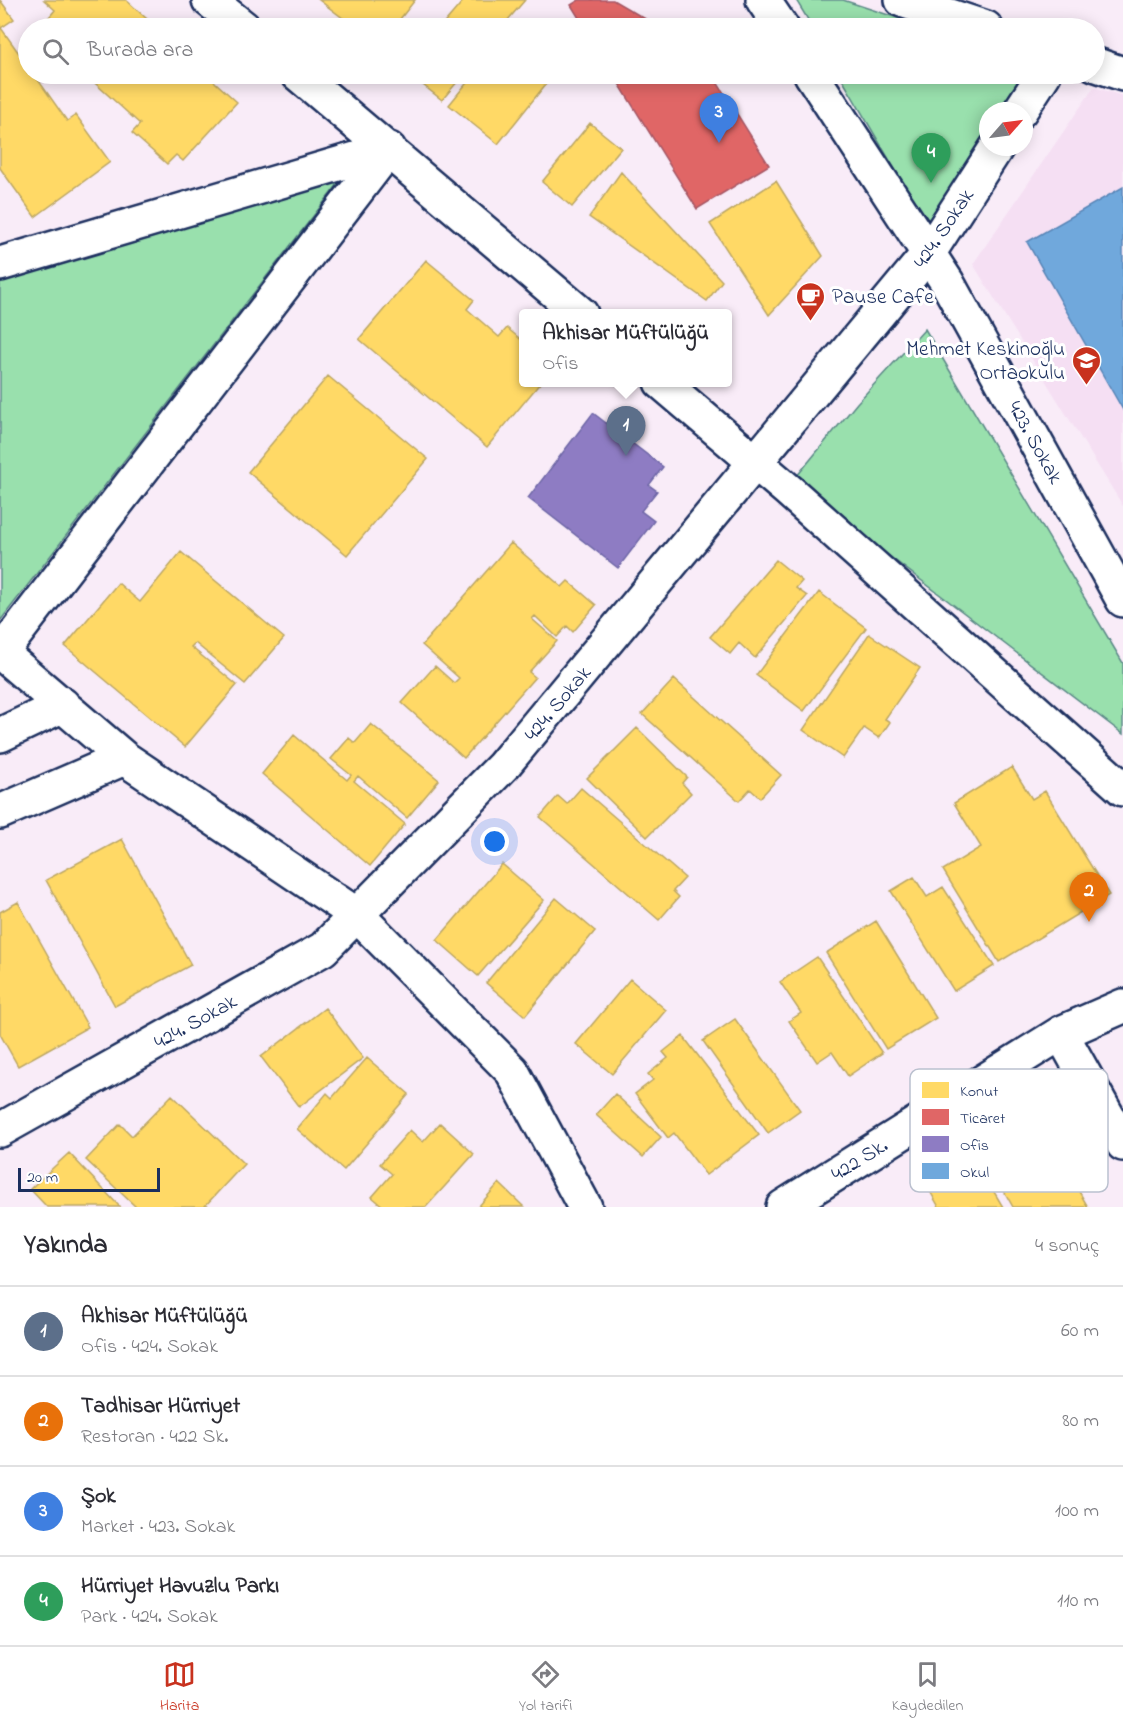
<!DOCTYPE html>
<html lang="tr">
<meta charset="utf-8">
<style>
:root{--surface:#fff;--page:#f7f7f7;--text:#2b2b33;--muted:#7c7c81;--line:#e1e1e2;--accent:#c8321e}
body{margin:0;font-family:"Indie Flower",sans-serif;background:var(--page);color:var(--text)}
.compass{position:absolute;left:979px;top:102px;width:54px;height:54px;border-radius:50%;background:var(--surface);box-shadow:0 3px 15px #0003;rotate:62deg}
.scale{position:absolute;left:18px;bottom:15px;width:142px;box-sizing:border-box;padding-left:6px;border:3px solid #1b2f5e;border-top:0;font-size:16px;line-height:21px;white-space:nowrap;color:#1b2f5e;-webkit-text-stroke:4px #fff;paint-order:stroke}
.you{position:absolute;left:495px;top:842px;width:21px;height:21px;margin:-15px;border:4px solid #fff;border-radius:50%;background:#1a73e8;box-shadow:0 0 0 9px #1a73e833}
.badge{display:grid;place-items:center;width:39px;height:39px;border-radius:50%;background:var(--accent);color:#fff;font-size:20px;font-weight:700}
.pin{position:absolute;translate:-50% -50px;filter:drop-shadow(0 2px 3px #0008)}
.pin::after{content:'';position:absolute;top:32px;width:21px;height:18px;background:inherit;clip-path:polygon(0 0,100% 0,50% 100%)}
.popup{position:absolute;left:519px;top:309px;width:213px;height:78px;box-sizing:border-box;display:grid;place-content:center;border-radius:6px;background:var(--surface);filter:drop-shadow(0 2px 4px #0005);font-size:20px;white-space:nowrap;color:var(--muted)}
.popup b{font-size:22px;color:var(--text)}
.popup::after{content:'';position:absolute;left:50%;top:100%;margin-left:-12px;border:12px solid transparent;border-top-color:var(--surface)}
.list{margin:0;padding:0;list-style:none}
h2{display:flex;justify-content:space-between;align-items:center;height:78px;margin:0;padding:0 24px;font-size:26px}
h2 small{font-size:20px;font-weight:400;color:var(--muted)}
.list li{display:grid;grid-template-columns:39px 1fr auto;gap:18px;align-items:center;box-sizing:border-box;height:90px;padding:0 24px;border-top:2px solid var(--line)}
.list b{display:block;font-size:22px;white-space:nowrap}
.list p{margin:0;font-size:20px;white-space:nowrap;color:var(--muted)}
.list em{font-size:20px;font-style:normal;color:var(--muted)}
.icon{flex:none;width:33px;height:33px;fill:none;stroke:currentColor;stroke-width:2;stroke-linecap:round;stroke-linejoin:round}
.map{position:relative;flex:none;width:1123px;height:1207px;overflow:hidden}
.search{position:absolute;background:var(--surface);box-shadow:0 3px 15px #0003;left:18px;right:18px;top:18px;height:66px;display:flex;align-items:center;gap:15px;box-sizing:border-box;padding:0 21px;border-radius:33px;color:var(--muted);font-size:22px}
.sheet{height:438px;background:var(--surface)}
nav{display:flex;justify-content:space-around;align-items:center;box-sizing:border-box;height:84px;border-top:2px solid var(--line);background:var(--surface);font-size:16px;color:var(--muted)}
nav a{display:grid;justify-items:center;gap:3px}
nav .on{color:var(--accent)}
.map>svg:first-child{display:block}
</style>
<div class="map">
<svg width="1123" height="1207" viewBox="0 0 1123 1207">
<rect width="100%" height="100%" fill="#f9ecf8"/>
<filter id="ink" filterUnits="userSpaceOnUse"><feTurbulence type="fractalNoise" baseFrequency=".0167" numOctaves="2"/><feDisplacementMap in="SourceGraphic" scale="12" xChannelSelector="R" yChannelSelector="G"/><feConvolveMatrix kernelMatrix="1 2 1 2 8 2 1 2 1" color-interpolation-filters="sRGB"/></filter>
<g filter="url(#ink)">
<path fill="#f5dff3" d="M 1094,87 L 1123,96 L 1123,506 L 973,264 Z"/>
<path fill="#99e0ad" stroke="#5a8886" stroke-width="1.5" d="M 796,0 L 843,0 L 928,28 L 813,28 Z
M 839,74 L 1028,74 L 1004,111 L 988,111 L 988,137 L 930,229 Z
M 345,175 L 0,621 L 0,280 Z
M 925,329 L 1123,663 L 1123,734 L 792,482 L 857,403 Z"/>
<path fill="#ffd966" stroke="#bba664" stroke-width="1.5" d="M 0,0 L 14,19 L 1,28 L 28,66 L 28,74 L 34,74 L 67,121 L 76,115 L 110,162 L 35,217 L 0,168 Z
M 44,0 L 126,0 L 157,28 L 52,28 L 45,22 L 55,10 Z
M 319,0 L 415,0 L 393,28 L 356,28 Z
M 464,0 L 525,0 L 501,28 L 440,28 Z
M 85,74 L 206,74 L 237,102 L 183,161 L 176,155 L 167,164 L 132,133 L 140,124 Z
M 409,74 L 464,74 L 442,100 Z
M 474,74 L 554,74 L 498,144 L 449,105 Z
M 590,123 L 621,148 L 572,207 L 542,182 Z
M 621,172 L 722,281 L 707,301 L 589,217 Z
M 776,181 L 823,256 L 769,315 L 710,224 Z
M 426,260 L 474,300 L 467,309 L 499,337 L 507,328 L 524,342 L 524,382 L 541,382 L 487,447 L 359,339 Z
M 328,376 L 428,459 L 347,555 L 248,472 Z
M 511,543 L 562,587 L 568,581 L 596,605 L 573,632 L 567,626 L 557,637 L 535,616 L 532,619 L 557,641 L 529,672 L 535,677 L 464,758 L 402,703 L 435,666 L 454,683 L 459,678 L 422,645 Z
M 181,552 L 284,638 L 245,684 L 195,643 L 191,647 L 237,685 L 185,747 L 65,646 L 118,583 L 140,602 Z
M 776,560 L 802,581 L 796,588 L 807,596 L 755,658 L 739,643 L 730,654 L 710,637 Z
M 819,592 L 866,628 L 804,711 L 756,675 Z
M 869,634 L 920,668 L 885,719 L 890,722 L 879,738 L 864,728 L 843,758 L 803,730 Z
M 674,679 L 781,775 L 760,798 L 750,789 L 739,801 L 642,714 Z
M 371,724 L 439,780 L 407,818 L 358,776 L 354,781 L 405,824 L 370,866 L 262,774 L 294,735 L 347,780 L 351,775 L 331,759 L 349,738 L 355,743 Z
M 637,728 L 687,777 L 682,783 L 691,793 L 647,837 L 587,778 Z
M 1012,767 L 1032,799 L 1045,791 L 1109,895 L 999,962 L 943,870 L 981,847 L 954,803 Z
M 581,788 L 685,878 L 673,891 L 679,897 L 659,920 L 540,817 L 558,796 L 567,804 Z
M 122,839 L 191,965 L 115,1006 L 46,880 Z
M 502,864 L 544,900 L 478,976 L 437,940 Z
M 914,877 L 927,897 L 943,887 L 994,966 L 954,991 L 891,891 Z
M 556,898 L 595,931 L 525,1016 L 486,983 Z
M 18,902 L 88,1027 L 18,1066 L 0,1034 L 0,912 Z
M 876,921 L 936,1018 L 886,1049 L 826,953 Z
M 817,957 L 882,1053 L 848,1076 L 832,1052 L 817,1062 L 789,1021 L 801,1013 L 780,982 Z
M 630,979 L 666,1010 L 612,1074 L 576,1044 Z
M 325,1008 L 363,1058 L 299,1107 L 261,1057 Z
M 735,1019 L 800,1110 L 768,1133 L 703,1041 Z
M 683,1036 L 759,1135 L 706,1175 L 674,1133 L 668,1138 L 635,1094 L 653,1080 L 648,1074 L 668,1058 L 663,1052 Z
M 367,1058 L 409,1094 L 344,1170 L 297,1129 L 327,1093 L 332,1098 Z
M 615,1094 L 661,1137 L 643,1157 L 596,1115 Z
M 172,1095 L 244,1164 L 204,1207 L 136,1207 L 86,1160 L 120,1124 L 132,1136 Z
M 440,1123 L 474,1154 L 426,1207 L 384,1207 L 372,1197 L 392,1174 L 380,1164 L 410,1130 L 423,1142 Z
M 1051,1143 L 1088,1207 L 1013,1207 L 995,1175 Z
M 69,1153 L 120,1207 L 47,1207 L 30,1189 Z
M 974,1158 L 1003,1207 L 939,1207 L 927,1186 Z
M 499,1183 L 524,1207 L 478,1207 Z"/>
<path fill="#e06666" stroke="#a55664" stroke-width="1.5" d="M 579,0 L 613,0 L 661,28 L 585,28 L 571,5 Z
M 613,74 L 712,74 L 769,165 L 697,209 Z"/>
<path fill="#8e7cc3" stroke="#6c65a5" stroke-width="1.5" d="M 593,413 L 663,467 L 649,485 L 657,491 L 641,511 L 654,521 L 618,568 L 528,498 Z"/>
<path fill="#6fa8dc" stroke="#5684b6" stroke-width="1.5" d="M 1123,187 L 1123,410 L 1027,242 Z"/>
<g fill="none" stroke-linecap="round" stroke-linejoin="round">
<defs>
<path id="minor" d="M 209,0 L 244,28
M 763,0 L 782,28
M 902,0 L 986,28
M 1094,64 L 1123,74
M 298,74 L 581,314
M 811,74 L 947,282 L 1123,600
M 1020,111 L 1044,74
M 0,264 L 389,149
M 661,382 L 788,490 L 1123,789
M 0,652 L 124,758 L 357,915 L 512,1071 L 585,1207
M 1,653 L 389,149
M 0,735 L 63,705
M 0,812 L 124,758
M 1061,1033 L 1123,1144
M 0,1130 L 323,949 L 503,766 L 928,254 L 997,147
M 783,1207 L 1061,1033 L 1123,1006"/>
</defs>
<use href="#minor" stroke="#1b2f5e" stroke-width="38"/>
<use href="#minor" stroke="#fff" stroke-width="33"/>
</g>
</g>
<defs>
<symbol id="cafe-pin" viewBox="-11 -11 22 30"><path d="M0 17L-7.5 6A9.5 9.5 0 1 1 7.5 6Z" fill="#c8321e" stroke="#fff"/><path d="M-5.5-4.5H6V0H3Q3 3.5 0 3.5H-2.5Q-5.5 3.5-5.5 0ZM3-3.2v2h1.7v-2ZM-6 4.5H4V6H-6Z" fill="#fff"/></symbol>
<symbol id="school-pin" viewBox="-11 -11 22 30"><path d="M0 17L-7.5 6A9.5 9.5 0 1 1 7.5 6Z" fill="#c8321e" stroke="#fff"/><path d="M0-5L7-2L0 1L-7-2ZM-4 1L0 2.5L4 1V4Q0 6-4 4Z" fill="#fff"/></symbol>
</defs>
<g fill-rule="evenodd">
<use href="#cafe-pin" x="794" y="280" width="33" height="45"/>
<use href="#school-pin" x="1070" y="344" width="33" height="45"/>
</g>
<g text-anchor="middle" stroke-width="6" stroke-linejoin="round" paint-order="stroke">
<g font-size="21" fill="#1b2f5e" stroke="#fff">
<text transform="translate(943 228) rotate(-56)" y="7">424. Sokak</text>
<text transform="translate(1036 442) rotate(61)" y="7">423. Sokak</text>
<text transform="translate(557 703) rotate(-50)" y="7">424. Sokak</text>
<text transform="translate(195 1021) rotate(-29)" y="7">424. Sokak</text>
<text transform="translate(859 1159) rotate(-32)" y="7">422 Sk.</text>
</g>
<g font-size="21" fill="#1b2f5e" stroke="#fff" text-anchor="start">
<text x="832" y="303">Pause Cafe</text>
<text x="1065" y="355" text-anchor="end">Mehmet Keskinoğlu<tspan x="1065" dy="24">Ortaokulu</tspan></text>
</g>
</g>
<rect x="910" y="1069" width="198" height="123" rx="9" fill="#fff" stroke="#bbc1cf" stroke-width="1.5"/>
<rect x="922" y="1082" width="27" height="16" fill="#ffd966"/>
<rect x="922" y="1109" width="27" height="16" fill="#e06666"/>
<rect x="922" y="1136" width="27" height="16" fill="#8e7cc3"/>
<rect x="922" y="1163" width="27" height="16" fill="#6fa8dc"/>
<g font-size="16" fill="#1b2f5e">
<text x="960" y="1096">Konut</text>
<text x="960" y="1123">Ticaret</text>
<text x="960" y="1150">Ofis</text>
<text x="960" y="1177">Okul</text>
</g>
</svg>
<svg class="compass" viewBox="-18 -18 36 36"><path d="M0-13l5 13h-10z" fill="#e53935"/><path d="M0 13l5-13h-10z" fill="#7c7c81"/></svg>
<div class="scale">20 m</div>
<div class="you"></div>
<div class="pin badge" style="left:626px;top:456px;background:#5c6f8a">1</div>
<div class="popup"><b>Akhisar Müftülüğü</b>Ofis</div>
<div class="pin badge" style="left:1089px;top:922px;background:#e8710a">2</div>
<div class="pin badge" style="left:719px;top:143px;background:#3f7fe0">3</div>
<div class="pin badge" style="left:931px;top:183px;background:#2e9e5b">4</div>
<div class="search"><svg class="icon" aria-label="search" viewBox="0 0 24 24"><circle cx="10" cy="10" r="6"/><path d="M15 15l6 6"/></svg>Burada ara</div>
</div>
<section class="sheet">
<h2>Yakında<small>4 sonuç</small></h2>
<ul class="list">
<li><span class="badge" style="background:#5c6f8a">1</span><div><b>Akhisar Müftülüğü</b><p>Ofis · 424. Sokak</p></div><em>60 m</em></li>
<li><span class="badge" style="background:#e8710a">2</span><div><b>Tadhisar Hürriyet</b><p>Restoran · 422 Sk.</p></div><em>80 m</em></li>
<li><span class="badge" style="background:#3f7fe0">3</span><div><b>Şok</b><p>Market · 423. Sokak</p></div><em>100 m</em></li>
<li><span class="badge" style="background:#2e9e5b">4</span><div><b>Hürriyet Havuzlu Parkı</b><p>Park · 424. Sokak</p></div><em>110 m</em></li>
</ul>
</section>
<nav>
<a class="on"><svg class="icon" aria-label="map" viewBox="0 0 24 24"><path d="M3 6l6-2 6 2 6-2v14l-6 2-6-2-6 2zM9 4v14M15 6v14"/></svg>Harita</a>
<a><svg class="icon" aria-label="directions" viewBox="0 0 24 24"><path d="M12 3l9 9-9 9-9-9zM9 14v-3h6M13 9l2 2-2 2"/></svg>Yol tarifi</a>
<a><svg class="icon" aria-label="saved" viewBox="0 0 24 24"><path d="M7 4h10v16l-5-4-5 4z"/></svg>Kaydedilen</a>
</nav>
